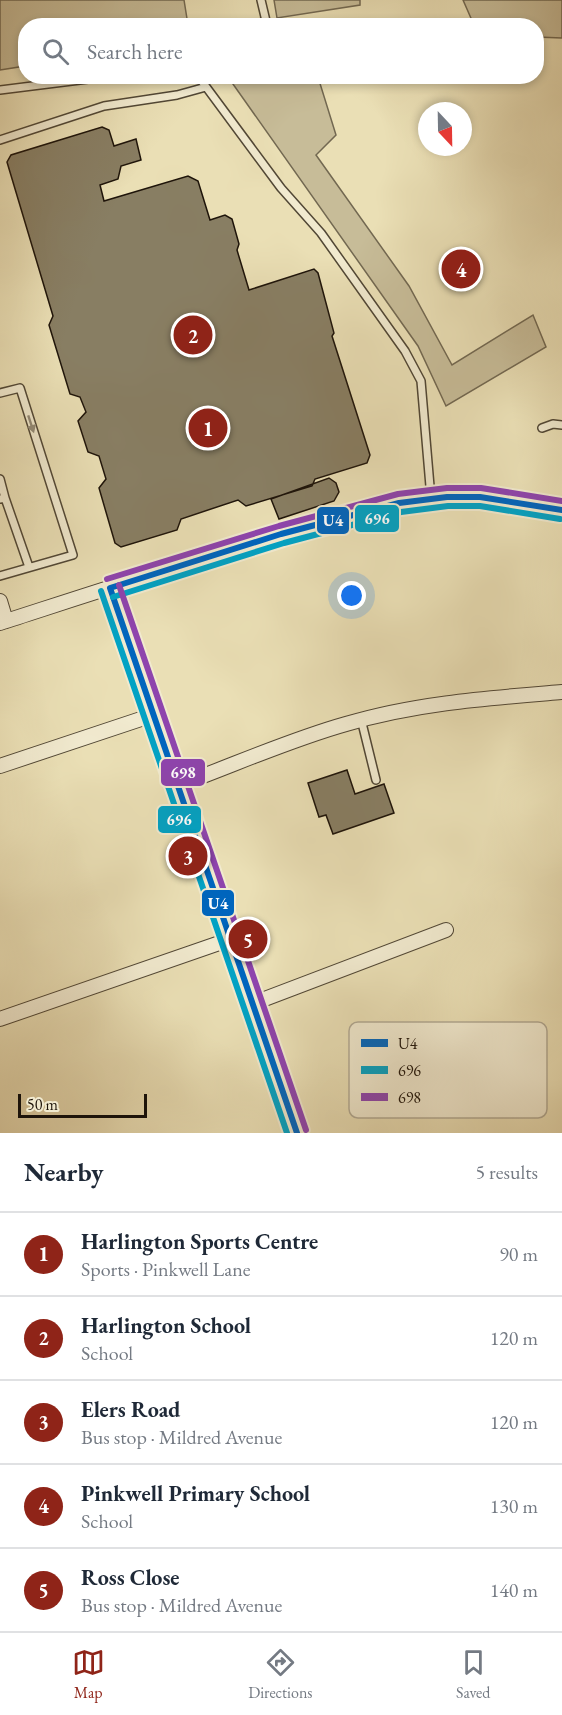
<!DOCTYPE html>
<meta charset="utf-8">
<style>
:root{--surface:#fff;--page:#f2f2f3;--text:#1f2937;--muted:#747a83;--line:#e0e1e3;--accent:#8f2418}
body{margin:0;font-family:"EB Garamond",serif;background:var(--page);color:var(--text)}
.compass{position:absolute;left:418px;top:102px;width:54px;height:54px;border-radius:50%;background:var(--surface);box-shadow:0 3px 9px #0003;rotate:158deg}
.scale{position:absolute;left:18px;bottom:15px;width:129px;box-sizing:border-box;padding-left:6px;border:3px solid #1e140a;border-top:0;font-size:16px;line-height:21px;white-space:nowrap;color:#1e140a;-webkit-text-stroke:4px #f1eacf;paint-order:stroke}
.you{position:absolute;left:352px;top:596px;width:21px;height:21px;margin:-15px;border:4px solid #fff;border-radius:50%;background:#1a73e8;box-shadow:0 0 0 9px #1a73e833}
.badge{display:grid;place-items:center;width:39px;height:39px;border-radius:50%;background:var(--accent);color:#fff;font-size:20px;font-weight:700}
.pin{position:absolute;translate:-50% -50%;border:3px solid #fff;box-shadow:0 2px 6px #0006}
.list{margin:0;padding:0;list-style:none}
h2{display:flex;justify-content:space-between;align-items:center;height:78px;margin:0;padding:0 24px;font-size:26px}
h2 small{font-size:20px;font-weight:400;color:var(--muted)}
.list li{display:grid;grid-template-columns:39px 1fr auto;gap:18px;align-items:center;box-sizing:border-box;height:84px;padding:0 24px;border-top:2px solid var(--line)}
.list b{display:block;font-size:22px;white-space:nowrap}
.list p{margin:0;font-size:20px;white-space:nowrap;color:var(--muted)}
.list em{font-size:20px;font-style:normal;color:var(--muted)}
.icon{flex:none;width:33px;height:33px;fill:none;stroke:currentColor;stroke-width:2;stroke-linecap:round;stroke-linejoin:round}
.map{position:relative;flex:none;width:562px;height:1133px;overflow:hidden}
.search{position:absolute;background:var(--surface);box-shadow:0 3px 9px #0003;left:18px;right:18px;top:18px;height:66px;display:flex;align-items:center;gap:15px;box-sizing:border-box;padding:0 21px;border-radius:24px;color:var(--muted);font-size:22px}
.sheet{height:498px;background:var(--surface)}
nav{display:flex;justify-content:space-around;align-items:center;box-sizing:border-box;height:84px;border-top:2px solid var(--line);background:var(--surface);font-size:16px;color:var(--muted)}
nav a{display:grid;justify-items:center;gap:3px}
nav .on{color:var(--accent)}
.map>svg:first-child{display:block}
</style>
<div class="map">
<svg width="562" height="1133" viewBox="0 0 562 1133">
<rect width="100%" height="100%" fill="#eadfb5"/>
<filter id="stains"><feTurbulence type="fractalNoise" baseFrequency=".00333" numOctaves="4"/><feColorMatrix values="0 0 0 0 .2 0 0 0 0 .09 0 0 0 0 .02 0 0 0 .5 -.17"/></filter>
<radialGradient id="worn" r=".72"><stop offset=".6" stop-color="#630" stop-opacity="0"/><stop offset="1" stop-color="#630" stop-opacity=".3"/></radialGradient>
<path fill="#c7bc98" stroke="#726851" stroke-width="1.5" d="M 0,0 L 184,0 L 188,25 L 26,26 L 25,66 L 0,70 Z
M 274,0 L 360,0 L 360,5 L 277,18 Z
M 463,0 L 562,0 L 562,38 L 537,37 L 536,26 L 474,25 Z
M 228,77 L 318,77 L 336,135 L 316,155 L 409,286 L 452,365 L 533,315 L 546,347 L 446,406 L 418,346 Z"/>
<path fill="#887e63" stroke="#1e140a" stroke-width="1.5" d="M 102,127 L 109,130 L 114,146 L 136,139 L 141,160 L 121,166 L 118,179 L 100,185 L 104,201 L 188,176 L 198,181 L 210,220 L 225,215 L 232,219 L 239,244 L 237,250 L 249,290 L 314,269 L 318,273 L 334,333 L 332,336 L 370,455 L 367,463 L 315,479 L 312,486 L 246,506 L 238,500 L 181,519 L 177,530 L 121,547 L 115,543 L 99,488 L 106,479 L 99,456 L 88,452 L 78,421 L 86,412 L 80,397 L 70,394 L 49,325 L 53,316 L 7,162 L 11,155 Z
M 329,478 L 336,483 L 339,492 L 334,501 L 279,519 L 271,499 Z
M 347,770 L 355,794 L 384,784 L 394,813 L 333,834 L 326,815 L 319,817 L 308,783 Z"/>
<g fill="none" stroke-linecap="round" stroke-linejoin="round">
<defs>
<path id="lane" d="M 251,26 L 266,21 L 261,0
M 198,76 L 281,188 L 321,233 L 405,351 L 421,381 L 431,498
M 0,90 L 112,76
M 0,140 L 104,106 L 177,95 L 206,87
M 0,393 L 20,388 L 73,555 L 0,576
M 542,428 L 553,424 L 562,425
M 0,479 L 5,498 L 0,499
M 5,498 L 29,567
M 361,719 L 376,780"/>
<path id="street" d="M 110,588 L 297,1133
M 0,601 L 6,621
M 0,623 C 96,592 193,560 290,532 C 337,519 383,502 431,498 C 475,494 520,500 562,510
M 0,766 L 153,715
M 179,785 C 234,765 289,740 346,724 C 416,703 490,698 562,692
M 254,1003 L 446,930
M 0,1019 L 231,939"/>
</defs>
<use href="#lane" stroke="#514735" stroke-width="10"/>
<use href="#street" stroke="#514735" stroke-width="16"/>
<use href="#lane" stroke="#f1eacf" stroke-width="7"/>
<use href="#street" stroke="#f1eacf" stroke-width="14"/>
<defs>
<path id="bus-1" d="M 110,588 L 297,1133
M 110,588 L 281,534 L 399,503 L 447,497 L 480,497 L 562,510"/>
<path id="bus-2" d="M 101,591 L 287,1133
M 113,597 L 284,543 L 401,512 L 448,506 L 480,506 L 560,519"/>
<path id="bus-3" d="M 107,579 L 279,526 L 398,494 L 447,488 L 481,488 L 562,501
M 119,585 L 306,1130"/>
</defs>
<use href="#bus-1" stroke="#f1eacf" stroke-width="10"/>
<use href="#bus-2" stroke="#f1eacf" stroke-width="10"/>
<use href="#bus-3" stroke="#f1eacf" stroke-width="10"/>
<use href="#bus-1" stroke="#0065bd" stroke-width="6"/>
<use href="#bus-2" stroke="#02a2c4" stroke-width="6"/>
<use href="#bus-3" stroke="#8e44ad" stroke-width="6"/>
</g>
<defs><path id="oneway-solid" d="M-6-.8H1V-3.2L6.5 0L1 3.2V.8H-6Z" transform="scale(1.5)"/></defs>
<use fill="#928a76" href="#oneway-solid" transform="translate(31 424) rotate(72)"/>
<rect x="349" y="1022" width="198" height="96" rx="9" fill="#f1eacf" stroke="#b2aa94" stroke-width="1.5"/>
<rect x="361" y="1039" width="27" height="8" fill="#0065bd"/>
<rect x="361" y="1066" width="27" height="8" fill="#02a2c4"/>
<rect x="361" y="1093" width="27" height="8" fill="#8e44ad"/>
<g font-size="16" fill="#1e140a">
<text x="398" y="1049">U4</text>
<text x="398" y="1076">696</text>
<text x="398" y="1103">698</text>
</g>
<g stroke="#f1eacf" stroke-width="2">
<rect x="354" y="504" width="46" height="29" rx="6" fill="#02a2c4"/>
<rect x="316" y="506" width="34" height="29" rx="6" fill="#0065bd"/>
<rect x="160" y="758" width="46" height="29" rx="6" fill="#8e44ad"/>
<rect x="157" y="805" width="45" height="29" rx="6" fill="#02a2c4"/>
<rect x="201" y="889" width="34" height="28" rx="6" fill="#0065bd"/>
</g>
<g font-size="16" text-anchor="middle" font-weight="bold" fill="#fff">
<text x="377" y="524">696</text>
<text x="333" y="526">U4</text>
<text x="183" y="778">698</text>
<text x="179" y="825">696</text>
<text x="218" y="909">U4</text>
</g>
<rect width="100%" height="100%" filter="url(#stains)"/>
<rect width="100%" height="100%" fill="url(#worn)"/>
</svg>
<svg class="compass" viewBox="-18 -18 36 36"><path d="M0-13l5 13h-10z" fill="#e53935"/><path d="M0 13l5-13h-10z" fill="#747a83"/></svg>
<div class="scale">50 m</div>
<div class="you"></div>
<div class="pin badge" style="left:208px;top:428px">1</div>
<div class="pin badge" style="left:193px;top:335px">2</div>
<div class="pin badge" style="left:188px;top:856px">3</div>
<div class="pin badge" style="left:461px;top:269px">4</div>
<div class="pin badge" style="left:248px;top:939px">5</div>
<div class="search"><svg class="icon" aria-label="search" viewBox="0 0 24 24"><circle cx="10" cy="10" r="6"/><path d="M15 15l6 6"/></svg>Search here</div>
</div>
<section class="sheet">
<h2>Nearby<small>5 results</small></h2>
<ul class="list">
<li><span class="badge">1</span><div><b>Harlington Sports Centre</b><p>Sports · Pinkwell Lane</p></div><em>90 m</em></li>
<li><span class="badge">2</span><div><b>Harlington School</b><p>School</p></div><em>120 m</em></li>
<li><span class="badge">3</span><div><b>Elers Road</b><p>Bus stop · Mildred Avenue</p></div><em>120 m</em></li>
<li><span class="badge">4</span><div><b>Pinkwell Primary School</b><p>School</p></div><em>130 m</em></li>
<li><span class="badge">5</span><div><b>Ross Close</b><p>Bus stop · Mildred Avenue</p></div><em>140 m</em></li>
</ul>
</section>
<nav>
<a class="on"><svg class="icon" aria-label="map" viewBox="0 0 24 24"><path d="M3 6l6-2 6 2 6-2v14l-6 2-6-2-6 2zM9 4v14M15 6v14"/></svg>Map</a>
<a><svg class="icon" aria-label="directions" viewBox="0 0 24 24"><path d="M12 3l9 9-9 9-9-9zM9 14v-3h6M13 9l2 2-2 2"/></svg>Directions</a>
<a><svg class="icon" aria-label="saved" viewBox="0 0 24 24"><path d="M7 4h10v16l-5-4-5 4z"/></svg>Saved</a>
</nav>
